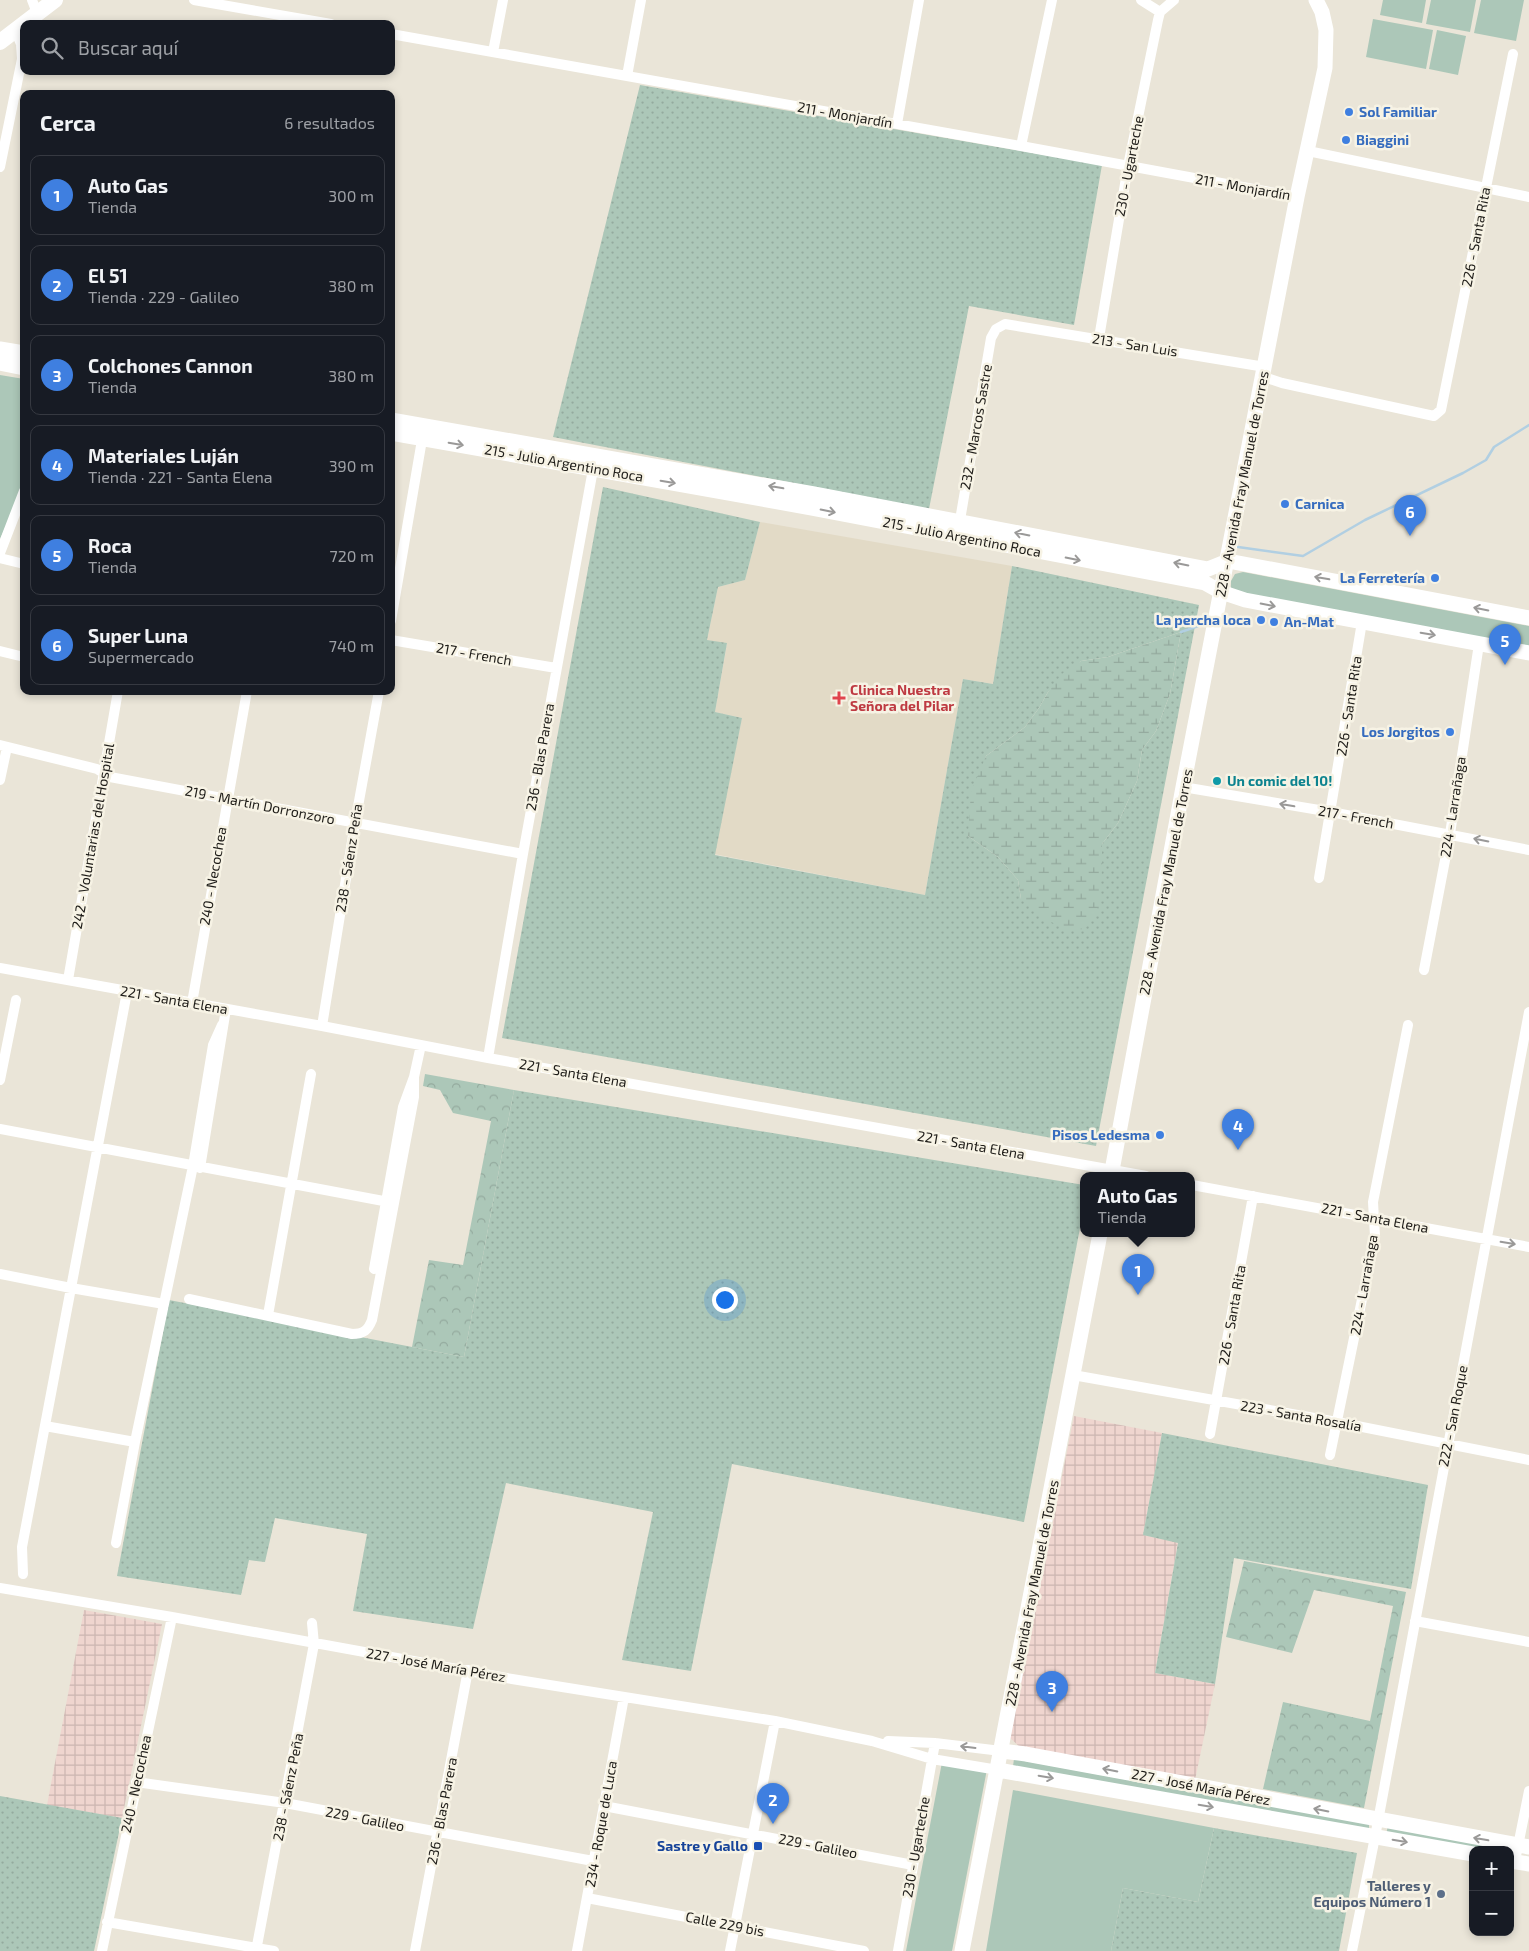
<!DOCTYPE html>
<html lang="es">
<meta charset="utf-8">
<style>
:root{--surface:#171b24;--page:#20242c;--text:#f1f3f6;--muted:#9ea1a6;--line:#363941;--accent:#5e6fe6}
body{margin:0;font-family:"Exo 2",sans-serif;background:var(--page);color:var(--text)}
.controls{position:absolute;right:15px;bottom:15px;display:grid;overflow:hidden;border-radius:10px;box-shadow:0 2px 8px #0003}
.controls button{width:45px;height:45px;display:grid;place-items:center;padding:0;border:0;border-bottom:1px solid var(--line);background:var(--surface);color:var(--text);font:25px sans-serif}
.you{position:absolute;left:724px;top:1299px;width:18px;height:18px;margin:-12px;border:4px solid #fff;border-radius:50%;background:#1a73e8;box-shadow:0 0 0 8px #1a73e833}
.badge{display:grid;place-items:center;width:32px;height:32px;border-radius:50%;background:var(--accent);color:#fff;font-size:16px;font-weight:700}
.pin{position:absolute;translate:-50% -41px;filter:drop-shadow(0 1px 2px #0008)}
.pin::after{content:'';position:absolute;top:26px;width:18px;height:15px;background:inherit;clip-path:polygon(0 0,100% 0,50% 100%)}
.popup{position:absolute;left:1080px;top:1172px;width:115px;height:65px;box-sizing:border-box;display:grid;place-content:center;border-radius:10px;background:var(--surface);filter:drop-shadow(0 1px 4px #0005);font-size:16px;white-space:nowrap;color:var(--muted)}
.popup b{font-size:19px;color:var(--text)}
.popup::after{content:'';position:absolute;left:50%;top:100%;margin-left:-10px;border:10px solid transparent;border-top-color:var(--surface)}
.list{margin:0;padding:0;list-style:none}
h2{display:flex;justify-content:space-between;align-items:center;height:65px;margin:0;padding:0 20px;font-size:21px}
h2 small{font-size:16px;font-weight:400;color:var(--muted)}
.list li{display:grid;grid-template-columns:32px 1fr auto;gap:15px;align-items:center;box-sizing:border-box;height:80px;margin:0 10px 10px;padding:0 10px;border:1px solid var(--line);border-radius:10px}
.list b{display:block;font-size:19px;white-space:nowrap}
.list p{margin:0;font-size:16px;white-space:nowrap;color:var(--muted)}
.list em{font-size:16px;font-style:normal;color:var(--muted)}
.icon{flex:none;width:28px;height:28px;fill:none;stroke:currentColor;stroke-width:2;stroke-linecap:round;stroke-linejoin:round}
.map{position:relative;flex:none;width:1529px;height:1951px;overflow:hidden}
.search{position:absolute;background:var(--surface);box-shadow:0 2px 8px #0003;left:20px;top:20px;width:375px;height:55px;display:flex;align-items:center;gap:12px;box-sizing:border-box;padding:0 18px;border-radius:10px;color:var(--muted);font-size:19px}
.panel{position:absolute;background:var(--surface);box-shadow:0 2px 8px #0003;left:20px;top:90px;width:375px;height:605px;border-radius:10px}
.map>svg:first-child{display:block}
</style>
<div class="map">
<svg width="1529" height="1951" viewBox="0 0 1529 1951">
<defs>
<pattern id="industrial-grid" width="8" height="8" patternUnits="userSpaceOnUse" patternTransform="scale(1.25)"><rect width="8" height="8" fill="#efd5cf"/><path d="M0 4h8M4 0v8" fill="none" stroke="#ccb6b1"/></pattern>
<pattern id="grass-dots" width="8" height="8" patternUnits="userSpaceOnUse" patternTransform="scale(1.25)"><rect width="8" height="8" fill="#acc7b8"/><path d="M2 2h.1M6 6h.1" fill="none" stroke="#94aa9e" stroke-width="1.8" stroke-linecap="round"/></pattern>
<pattern id="forest-crowns" width="20" height="18" patternUnits="userSpaceOnUse" patternTransform="scale(1.25)"><rect width="20" height="18" fill="#acc7b8"/><path d="M2 6a3 3 0 1 1 6 0M12 15a3 3 0 1 1 6 0" fill="none" stroke="#94aa9e"/></pattern>
<pattern id="wetland-marsh" width="20" height="14" patternUnits="userSpaceOnUse" patternTransform="scale(1.25)"><rect width="20" height="14" fill="#acc7b8"/><path d="M1 5h8M5 5V1M11 12h8M15 12V8" fill="none" stroke="#94aa9e"/></pattern>
</defs>
<rect width="100%" height="100%" fill="#eae5d8"/>
<path fill="#e2dac6" d="M 760,522 L 1012,566 L 993,684 L 963,679 L 925,895 L 714,854 L 742,718 L 715,712 L 727,644 L 707,640 L 718,587 L 745,580 Z"/>
<path fill="url(#industrial-grid)" d="M 1074,1416 L 1162,1433 L 1143,1535 L 1178,1542 L 1155,1673 L 1215,1684 L 1195,1780 L 1022,1749 L 1010,1738 Z
M 84,1610 L 162,1624 L 122,1818 L 47,1805 Z"/>
<path fill="url(#grass-dots)" fill-rule="evenodd" d="M 640,85 L 1102,165 L 1074,325 L 969,306 L 929,509 L 553,437 Z
M 603,487 L 760,522 L 745,580 L 718,587 L 707,640 L 727,643 L 715,712 L 742,718 L 715,855 L 925,895 L 963,679 L 993,684 L 1012,566 L 1199,605 L 1096,1146 L 502,1038 ZM 1181,632 L 1170,694 L 1156,731 L 1142,750 L 1137,781 L 1118,823 L 1102,844 L 1102,869 L 1021,899 L 1018,880 L 998,857 L 968,836 L 986,756 L 1025,727 L 1039,708 L 1048,692 L 1081,661 L 1108,657 Z
M 514,1090 L 1084,1185 L 1084,1207 L 1024,1522 L 732,1464 L 691,1671 L 622,1660 L 653,1512 L 506,1483 L 473,1629 L 353,1611 L 367,1534 L 275,1518 L 265,1562 L 249,1560 L 241,1595 L 117,1576 L 169,1300 L 464,1357 Z
M 1162,1433 L 1428,1485 L 1411,1589 L 1234,1558 L 1215,1684 L 1155,1673 L 1178,1543 L 1143,1535 Z
M 0,1796 L 122,1818 L 94,1951 L 0,1951 Z
M 1214,1828 L 1357,1853 L 1339,1951 L 1111,1951 L 1123,1888 L 1198,1902 Z"/>
<path fill="url(#forest-crowns)" d="M 425,1074 L 514,1090 L 464,1357 L 412,1347 L 429,1260 L 463,1265 L 491,1121 L 453,1113 L 440,1090 L 423,1086 Z
M 1244,1561 L 1406,1592 L 1364,1808 L 1263,1789 L 1283,1702 L 1370,1721 L 1393,1606 L 1314,1590 L 1292,1653 L 1226,1637 Z"/>
<path fill="url(#wetland-marsh)" d="M 1181,632 L 1170,694 L 1156,731 L 1142,750 L 1137,781 L 1118,823 L 1102,844 L 1102,869 L 1098,908 L 1085,929 L 1068,930 L 1041,917 L 1021,899 L 1018,880 L 998,857 L 968,836 L 971,792 L 986,756 L 1025,727 L 1039,708 L 1048,692 L 1063,673 L 1081,661 L 1108,657 Z"/>
<path fill="#acc7b8" d="M 1383,0 L 1426,0 L 1422,23 L 1380,15 Z
M 1431,0 L 1476,0 L 1470,32 L 1426,24 Z
M 1481,0 L 1524,0 L 1516,41 L 1474,33 Z
M 1373,19 L 1433,30 L 1426,69 L 1366,57 Z
M 1437,30 L 1466,36 L 1458,75 L 1429,69 Z
M 0,375 L 24,379 L 24,477 L 15,506 L 0,539 Z
M 1243,572 L 1529,626 L 1529,649 L 1242,597 L 1231,588 L 1231,581 L 1235,574 Z
M 943,1757 L 988,1764 L 952,1951 L 906,1951 Z
M 1014,1759 L 1369,1824 L 1369,1831 L 1013,1766 Z
M 1013,1790 L 1214,1828 L 1198,1902 L 1123,1888 L 1111,1951 L 986,1951 Z
M 1388,1825 L 1511,1849 L 1510,1853 L 1510,1850 L 1473,1850 L 1386,1835 Z"/>
<g fill="none" stroke-linecap="round" stroke-linejoin="round">
<path stroke="#b1cfe2" stroke-width="2.5" d="M 1238,547 L 1303,556 L 1365,520 L 1463,473 L 1486,460 L 1494,447 L 1529,425
M 1181,632 L 1207,623"/>
<path stroke="#fff" stroke-width="10" d="M 32,0 L 37,13
M 194,0 L 331,24
M 1141,0 L 1160,12
M 391,34 L 1021,146 L 1297,197
M 493,52 L 503,0
M 627,76 L 641,0
M 897,124 L 919,0
M 1021,146 L 1052,0
M 1308,151 L 1529,197
M 0,167 L 22,59 L 21,44 L 15,30
M 1099,338 L 1128,166 L 1158,20 L 1160,12 L 1174,0
M 1264,377 L 1282,383 L 1434,416 L 1441,410 L 1513,54
M 959,526 L 991,338 L 996,329 L 1005,324 L 1265,367
M 0,553 L 24,491
M 0,558 L 24,564
M 391,621 L 423,434
M 391,640 L 556,668
M 0,651 L 24,657
M 0,745 L 97,769 L 110,777 L 523,854
M 0,780 L 7,747
M 1183,787 L 1331,812 L 1529,850
M 1319,878 L 1362,622
M 0,968 L 322,1026 L 488,1058 L 1146,1176
M 1424,970 L 1450,834 L 1479,644
M 68,980 L 118,691
M 192,1003 L 247,691
M 322,1026 L 355,823 L 379,691
M 488,1058 L 523,854 L 594,464
M 0,1080 L 16,1000
M 0,1129 L 394,1203
M 200,1168 L 226,1009
M 1192,1185 L 1529,1247
M 374,1269 L 403,1107 L 414,1077 L 421,1045
M 0,1274 L 71,1288 L 164,1304
M 189,1299 L 352,1334 C 364,1334 368,1330 372,1320 L 414,1097 L 414,1077
M 268,1315 L 311,1074
M 1073,1375 L 1337,1422 L 1529,1460
M 45,1426 L 135,1442
M 1210,1434 L 1253,1196
M 1330,1455 L 1375,1236 L 1373,1202 L 1408,1025
M 116,1543 L 135,1442 L 193,1166 L 213,1045 L 222,1025
M 23,1574 L 22,1547 L 127,992
M 0,1588 L 172,1617 L 512,1679 L 775,1721 L 872,1741 L 932,1759 L 998,1770
M 1415,1621 L 1529,1642
M 888,1741 L 935,1743 L 1001,1751
M 136,1782 L 285,1803 L 593,1861
M 604,1806 L 913,1865
M 1515,1861 L 1529,1791
M 587,1898 L 864,1951
M 107,1922 L 274,1951
M 102,1951 L 172,1617
M 256,1951 L 314,1644 L 312,1623
M 415,1951 L 468,1670
M 577,1951 L 624,1697
M 730,1951 L 775,1721
M 898,1951 L 935,1743
M 1352,1951 L 1375,1837 L 1529,1012"/>
<path stroke="#fff" stroke-width="15" d="M 0,349 L 24,353
M 0,363 L 24,368
M 391,420 L 814,494 L 1208,569 L 1228,561 L 1529,618
M 391,433 L 812,508 L 1205,583 L 1221,592 L 1245,600 L 1529,653
M 1111,1176 L 1183,787 L 1297,197 L 1325,68 L 1326,30 L 1322,12 L 1316,0
M 1001,1751 L 1026,1754 L 1529,1847
M 998,1770 L 1473,1854
M 1510,1861 L 1529,1864
M 962,1951 L 1100,1234"/>
<path stroke="#fff" stroke-width="16" d="M 0,42 L 55,0"/>
</g>
<defs><path id="oneway-shaft" d="M-6 0H5M1.5-3L5.5 0L1.5 3" fill="none" stroke-width="1.6" stroke-linecap="round" stroke-linejoin="round" transform="scale(1.25)"/></defs>
<g stroke="#9a9998">
<use href="#oneway-shaft" transform="translate(456 444) rotate(10)"/>
<use href="#oneway-shaft" transform="translate(668 482) rotate(10)"/>
<use href="#oneway-shaft" transform="translate(776 487) rotate(-170)"/>
<use href="#oneway-shaft" transform="translate(828 511) rotate(11)"/>
<use href="#oneway-shaft" transform="translate(1022 534) rotate(-169)"/>
<use href="#oneway-shaft" transform="translate(1073 559) rotate(11)"/>
<use href="#oneway-shaft" transform="translate(1181 564) rotate(-169)"/>
<use href="#oneway-shaft" transform="translate(1322 578) rotate(-170)"/>
<use href="#oneway-shaft" transform="translate(1268 605) rotate(11)"/>
<use href="#oneway-shaft" transform="translate(1481 609) rotate(-169)"/>
<use href="#oneway-shaft" transform="translate(1428 634) rotate(10)"/>
<use href="#oneway-shaft" transform="translate(1287 805) rotate(-170)"/>
<use href="#oneway-shaft" transform="translate(1481 840) rotate(-169)"/>
<use href="#oneway-shaft" transform="translate(1508 1243) rotate(9)"/>
<use href="#oneway-shaft" transform="translate(968 1747) rotate(-173)"/>
<use href="#oneway-shaft" transform="translate(1110 1770) rotate(-169)"/>
<use href="#oneway-shaft" transform="translate(1046 1777) rotate(10)"/>
<use href="#oneway-shaft" transform="translate(1206 1806) rotate(10)"/>
<use href="#oneway-shaft" transform="translate(1321 1810) rotate(-169)"/>
<use href="#oneway-shaft" transform="translate(1481 1839) rotate(-170)"/>
<use href="#oneway-shaft" transform="translate(1400 1841) rotate(10)"/>
</g>
<g fill="#3f7fe0" stroke="#f7f3e5" stroke-width="2">
<circle cx="1349" cy="112" r="5"/>
<circle cx="1346" cy="140" r="5"/>
<circle cx="1285" cy="504" r="5"/>
<circle cx="1435" cy="578" r="5"/>
<circle cx="1261" cy="620" r="5"/>
<circle cx="1274" cy="622" r="5"/>
<circle cx="1450" cy="732" r="5"/>
<circle cx="1160" cy="1135" r="5"/>
</g>
<path fill="#e0444e" stroke="#f7f3e5" stroke-width="2" d="M836.5 690.5h5v5h5v5h-5v5h-5v-5h-5v-5h5z"/>
<circle fill="#0f9aa8" stroke="#f7f3e5" stroke-width="2" cx="1217" cy="781" r="5"/>
<rect fill="#1a4fb4" stroke="#f7f3e5" stroke-width="2" x="753" y="1841" width="10" height="10" rx="2.5"/>
<circle fill="#5c6f8a" stroke="#f7f3e5" stroke-width="2" cx="1441" cy="1894" r="5"/>
<g text-anchor="middle" stroke-width="5" stroke-linejoin="round" paint-order="stroke">
<g font-size="14" font-weight="bold" fill="#366cbe" stroke="#f7f3e5" text-anchor="start">
<text x="1359" y="117">Sol Familiar</text>
<text x="1356" y="145">Biaggini</text>
<text x="1295" y="509">Carnica</text>
<text x="1425" y="583" text-anchor="end">La Ferretería</text>
<text x="1251" y="625" text-anchor="end">La percha loca</text>
<text x="1284" y="627">An-Mat</text>
<text x="1440" y="737" text-anchor="end">Los Jorgitos</text>
<text x="1150" y="1140" text-anchor="end">Pisos Ledesma</text>
</g>
<g font-size="14" fill="#1f1d19" stroke="#f7f3e5">
<text transform="translate(845 115) rotate(10)" y="5">211 - Monjardín</text>
<text transform="translate(1129 166) rotate(-79)" y="5">230 - Ugarteche</text>
<text transform="translate(1243 187) rotate(10)" y="5">211 - Monjardín</text>
<text transform="translate(1476 237) rotate(-79)" y="5">226 - Santa Rita</text>
<text transform="translate(1135 345) rotate(9)" y="5">213 - San Luis</text>
<text transform="translate(976 427) rotate(-80)" y="5">232 - Marcos Sastre</text>
<text transform="translate(564 463) rotate(10)" y="5">215 - Julio Argentino Roca</text>
<text transform="translate(1242 484) rotate(-79)" y="5">228 - Avenida Fray Manuel de Torres</text>
<text transform="translate(962 537) rotate(11)" y="5">215 - Julio Argentino Roca</text>
<text transform="translate(474 654) rotate(10)" y="5">217 - French</text>
<text transform="translate(1349 706) rotate(-81)" y="5">226 - Santa Rita</text>
<text transform="translate(540 757) rotate(-80)" y="5">236 - Blas Parera</text>
<text transform="translate(260 805) rotate(11)" y="5">219 - Martín Dorronzoro</text>
<text transform="translate(1453 807) rotate(-81)" y="5">224 - Larrañaga</text>
<text transform="translate(1356 817) rotate(10)" y="5">217 - French</text>
<text transform="translate(93 836) rotate(-80)" y="5">242 - Voluntarias del Hospital</text>
<text transform="translate(349 858) rotate(-81)" y="5">238 - Sáenz Peña</text>
<text transform="translate(213 876) rotate(-80)" y="5">240 - Necochea</text>
<text transform="translate(1166 882) rotate(-79)" y="5">228 - Avenida Fray Manuel de Torres</text>
<text transform="translate(174 1000) rotate(10)" y="5">221 - Santa Elena</text>
<text transform="translate(573 1073) rotate(10)" y="5">221 - Santa Elena</text>
<text transform="translate(971 1145) rotate(10)" y="5">221 - Santa Elena</text>
<text transform="translate(1375 1218) rotate(11)" y="5">221 - Santa Elena</text>
<text transform="translate(1364 1285) rotate(-80)" y="5">224 - Larrañaga</text>
<text transform="translate(1232 1315) rotate(-80)" y="5">226 - Santa Rita</text>
<text transform="translate(1301 1416) rotate(10)" y="5">223 - Santa Rosalía</text>
<text transform="translate(1453 1416) rotate(-79)" y="5">222 - San Roque</text>
<text transform="translate(1032 1593) rotate(-79)" y="5">228 - Avenida Fray Manuel de Torres</text>
<text transform="translate(436 1665) rotate(10)" y="5">227 - José María Pérez</text>
<text transform="translate(136 1784) rotate(-78)" y="5">240 - Necochea</text>
<text transform="translate(288 1787) rotate(-79)" y="5">238 - Sáenz Peña</text>
<text transform="translate(1201 1787) rotate(11)" y="5">227 - José María Pérez</text>
<text transform="translate(442 1811) rotate(-79)" y="5">236 - Blas Parera</text>
<text transform="translate(365 1819) rotate(11)" y="5">229 - Galileo</text>
<text transform="translate(601 1824) rotate(-80)" y="5">234 - Roque de Luca</text>
<text transform="translate(818 1846) rotate(11)" y="5">229 - Galileo</text>
<text transform="translate(916 1847) rotate(-80)" y="5">230 - Ugarteche</text>
<text transform="translate(725 1924) rotate(11)" y="5">Calle 229 bis</text>
</g>
<g font-size="14" font-weight="bold" fill="#be3a42" stroke="#f7f3e5" text-anchor="start">
<text x="850" y="695">Clinica Nuestra<tspan x="850" dy="16">Señora del Pilar</tspan></text>
</g>
<g font-size="14" font-weight="bold" fill="#0d838f" stroke="#f7f3e5" text-anchor="start">
<text x="1227" y="786">Un comic del 10!</text>
</g>
<g font-size="14" font-weight="bold" fill="#164399" stroke="#f7f3e5" text-anchor="end">
<text x="748" y="1851">Sastre y Gallo</text>
</g>
<g font-size="14" font-weight="bold" fill="#4e5e75" stroke="#f7f3e5" text-anchor="end">
<text x="1431" y="1891">Talleres y<tspan x="1431" dy="16">Equipos Número 1</tspan></text>
</g>
</g>
</svg>
<div class="controls">
<button>+</button>
<button>−</button>
</div>
<div class="you"></div>
<div class="pin badge" style="left:1138px;top:1295px;background:#3f7fe0">1</div>
<div class="popup"><b>Auto Gas</b>Tienda</div>
<div class="pin badge" style="left:773px;top:1824px;background:#3f7fe0">2</div>
<div class="pin badge" style="left:1052px;top:1712px;background:#3f7fe0">3</div>
<div class="pin badge" style="left:1238px;top:1150px;background:#3f7fe0">4</div>
<div class="pin badge" style="left:1505px;top:665px;background:#3f7fe0">5</div>
<div class="pin badge" style="left:1410px;top:536px;background:#3f7fe0">6</div>
<div class="search"><svg class="icon" aria-label="search" viewBox="0 0 24 24"><circle cx="10" cy="10" r="6"/><path d="M15 15l6 6"/></svg>Buscar aquí</div>
<section class="panel">
<h2>Cerca<small>6 resultados</small></h2>
<ul class="list">
<li><span class="badge" style="background:#3f7fe0">1</span><div><b>Auto Gas</b><p>Tienda</p></div><em>300 m</em></li>
<li><span class="badge" style="background:#3f7fe0">2</span><div><b>El 51</b><p>Tienda · 229 - Galileo</p></div><em>380 m</em></li>
<li><span class="badge" style="background:#3f7fe0">3</span><div><b>Colchones Cannon</b><p>Tienda</p></div><em>380 m</em></li>
<li><span class="badge" style="background:#3f7fe0">4</span><div><b>Materiales Luján</b><p>Tienda · 221 - Santa Elena</p></div><em>390 m</em></li>
<li><span class="badge" style="background:#3f7fe0">5</span><div><b>Roca</b><p>Tienda</p></div><em>720 m</em></li>
<li><span class="badge" style="background:#3f7fe0">6</span><div><b>Super Luna</b><p>Supermercado</p></div><em>740 m</em></li>
</ul>
</section>
</div>
